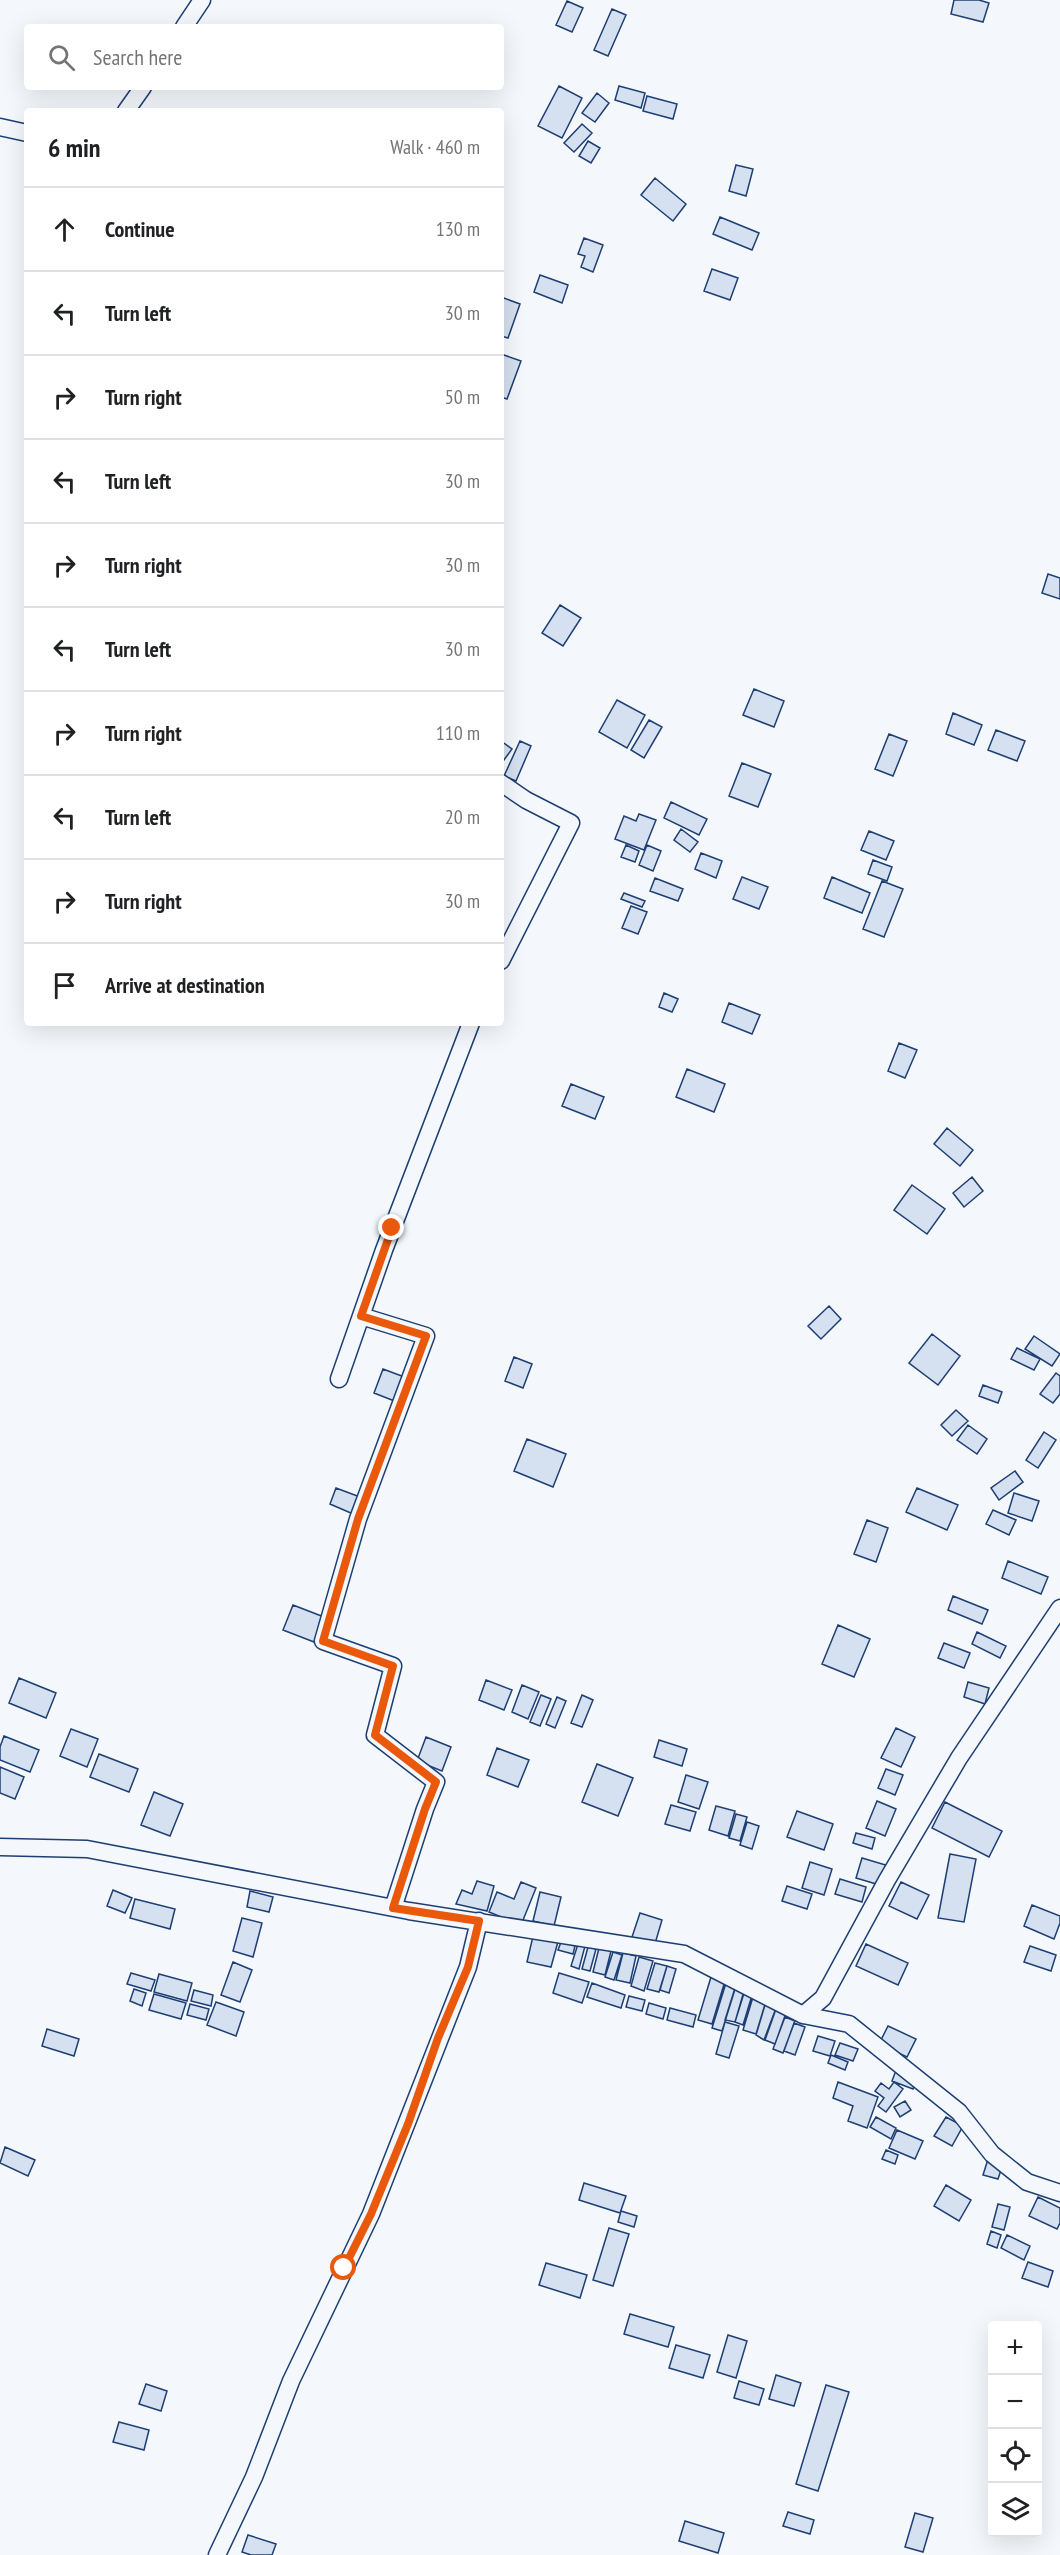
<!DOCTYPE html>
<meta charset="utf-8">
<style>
:root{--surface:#fff;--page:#f6f6f6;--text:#202124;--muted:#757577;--line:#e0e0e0}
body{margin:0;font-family:"PT Sans Narrow",sans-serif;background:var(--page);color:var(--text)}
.controls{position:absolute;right:18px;bottom:18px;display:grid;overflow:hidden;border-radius:6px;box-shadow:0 6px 24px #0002}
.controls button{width:54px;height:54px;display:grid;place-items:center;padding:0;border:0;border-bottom:2px solid var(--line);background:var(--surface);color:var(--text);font:30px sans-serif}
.stop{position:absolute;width:18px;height:18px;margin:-14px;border:4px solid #ea580c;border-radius:50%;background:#fff}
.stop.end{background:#ea580c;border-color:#fff;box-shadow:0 2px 6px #0008}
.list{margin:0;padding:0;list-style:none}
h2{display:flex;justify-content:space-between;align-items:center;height:78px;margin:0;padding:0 24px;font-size:26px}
h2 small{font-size:20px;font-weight:400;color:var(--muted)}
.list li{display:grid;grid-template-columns:39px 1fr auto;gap:18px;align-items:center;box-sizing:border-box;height:84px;padding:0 24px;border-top:2px solid var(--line)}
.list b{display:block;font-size:22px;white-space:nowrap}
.list em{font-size:20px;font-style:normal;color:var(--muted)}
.icon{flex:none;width:33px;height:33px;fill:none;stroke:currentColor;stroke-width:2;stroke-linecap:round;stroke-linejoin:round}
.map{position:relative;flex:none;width:1060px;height:2555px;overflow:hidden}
.search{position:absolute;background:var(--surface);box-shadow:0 6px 24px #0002;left:24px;top:24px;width:480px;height:66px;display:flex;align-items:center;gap:15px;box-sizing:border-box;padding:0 21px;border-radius:6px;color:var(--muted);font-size:22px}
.panel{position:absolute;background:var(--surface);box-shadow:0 6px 24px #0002;left:24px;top:108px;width:480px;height:918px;border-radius:6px}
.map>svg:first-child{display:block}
</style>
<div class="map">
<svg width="1060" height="2555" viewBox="0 0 1060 2555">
<rect width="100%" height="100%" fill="#f4f7fb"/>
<path fill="#d5e0f0" stroke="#1d3f73" stroke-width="1.5" d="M 954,0 L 979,0 L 989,3 L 983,22 L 951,14 Z
M 567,1 L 583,8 L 572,32 L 556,25 Z
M 612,9 L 626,15 L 608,56 L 594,50 Z
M 559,86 L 582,98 L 562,138 L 538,126 Z
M 619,86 L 645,93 L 641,108 L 615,100 Z
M 597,93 L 609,103 L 595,122 L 582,113 Z
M 647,96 L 677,104 L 673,119 L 643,111 Z
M 582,124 L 592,133 L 574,152 L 564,143 Z
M 588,141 L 600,148 L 591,163 L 579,156 Z
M 736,165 L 753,169 L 746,196 L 729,191 Z
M 655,178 L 686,204 L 673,221 L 641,195 Z
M 720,217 L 759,233 L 752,250 L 713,234 Z
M 584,238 L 603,245 L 593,272 L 581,267 L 585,256 L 578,254 Z
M 712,269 L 738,278 L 730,300 L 704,291 Z
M 540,275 L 568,285 L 562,303 L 534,292 Z
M 501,297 L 520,304 L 508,338 L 501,336 Z
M 501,354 L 521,361 L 507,399 L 501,397 Z
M 1048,574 L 1060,578 L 1060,599 L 1042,593 Z
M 560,605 L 581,618 L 563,646 L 542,633 Z
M 754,689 L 784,701 L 774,727 L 743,715 Z
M 617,700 L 645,715 L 627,748 L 599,732 Z
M 953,713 L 982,725 L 974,745 L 946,734 Z
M 649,720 L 662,727 L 644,758 L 631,750 Z
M 996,730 L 1025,741 L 1017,761 L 988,750 Z
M 889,734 L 907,741 L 893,776 L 875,769 Z
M 501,741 L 512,749 L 501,764 Z
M 520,741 L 531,746 L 516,781 L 504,776 Z
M 742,763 L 771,774 L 758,807 L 729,796 Z
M 671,802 L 707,819 L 699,835 L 664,818 Z
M 639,814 L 656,820 L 644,850 L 615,839 L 624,816 L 636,821 Z
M 681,829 L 698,842 L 690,852 L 674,840 Z
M 869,831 L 894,841 L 886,860 L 861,850 Z
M 626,845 L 639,851 L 635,862 L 621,857 Z
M 647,845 L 661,851 L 653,871 L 639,865 Z
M 701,853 L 722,861 L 716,878 L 695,869 Z
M 873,860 L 892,867 L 887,881 L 868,874 Z
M 742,877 L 768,887 L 759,909 L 733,899 Z
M 832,877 L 870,893 L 862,913 L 824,898 Z
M 655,878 L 683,889 L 678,901 L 650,891 Z
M 882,881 L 903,889 L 884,937 L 863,929 Z
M 624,893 L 645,901 L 642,907 L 621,899 Z
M 631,906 L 647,912 L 638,934 L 622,928 Z
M 664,993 L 678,999 L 672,1012 L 659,1007 Z
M 729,1003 L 760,1015 L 752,1034 L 722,1022 Z
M 899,1043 L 917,1050 L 905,1078 L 888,1071 Z
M 687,1069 L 725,1084 L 714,1112 L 676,1097 Z
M 571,1084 L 604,1097 L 595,1119 L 562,1106 Z
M 947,1128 L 973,1150 L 960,1166 L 934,1144 Z
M 972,1177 L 983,1191 L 964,1207 L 953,1193 Z
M 912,1185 L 945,1209 L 927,1234 L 894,1210 Z
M 829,1306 L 841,1319 L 821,1339 L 808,1326 Z
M 932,1334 L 960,1356 L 938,1385 L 909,1363 Z
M 1034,1336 L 1060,1354 L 1052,1366 L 1025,1349 Z
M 1017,1348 L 1040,1359 L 1034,1370 L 1011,1359 Z
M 514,1357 L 532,1364 L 523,1388 L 505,1381 Z
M 383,1369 L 407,1378 L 397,1402 L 374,1393 Z
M 1056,1373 L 1060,1376 L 1060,1394 L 1053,1403 L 1040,1394 Z
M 983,1385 L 1002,1392 L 998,1403 L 979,1396 Z
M 956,1410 L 968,1421 L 952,1436 L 941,1425 Z
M 968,1425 L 987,1439 L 977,1454 L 957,1440 Z
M 1044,1432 L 1056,1440 L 1038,1468 L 1026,1460 Z
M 527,1439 L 566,1454 L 553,1487 L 514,1471 Z
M 1015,1471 L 1023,1482 L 999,1500 L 991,1488 Z
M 336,1488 L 360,1497 L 353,1514 L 330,1504 Z
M 917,1488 L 958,1505 L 947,1530 L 906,1512 Z
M 1014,1493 L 1039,1501 L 1032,1521 L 1008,1513 Z
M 993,1510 L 1016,1520 L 1009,1535 L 986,1524 Z
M 867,1520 L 888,1528 L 876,1562 L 854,1554 Z
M 1008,1561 L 1048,1577 L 1041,1594 L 1002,1578 Z
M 953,1596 L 988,1610 L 982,1624 L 948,1610 Z
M 293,1605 L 324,1617 L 314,1642 L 283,1630 Z
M 838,1625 L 870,1639 L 854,1677 L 822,1664 Z
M 977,1632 L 1006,1646 L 1000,1658 L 972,1644 Z
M 944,1643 L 970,1653 L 964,1668 L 938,1658 Z
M 19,1678 L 56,1693 L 46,1718 L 9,1703 Z
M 486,1680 L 512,1690 L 504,1710 L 479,1700 Z
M 968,1682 L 989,1688 L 985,1704 L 964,1697 Z
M 522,1685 L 539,1692 L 528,1719 L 512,1712 Z
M 541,1695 L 551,1699 L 540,1726 L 530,1722 Z
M 582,1695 L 593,1700 L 582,1727 L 571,1723 Z
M 557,1697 L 566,1701 L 555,1728 L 546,1724 Z
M 896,1728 L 915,1737 L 901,1767 L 881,1758 Z
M 71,1729 L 98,1739 L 87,1767 L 60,1756 Z
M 4,1736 L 39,1750 L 30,1772 L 0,1760 L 0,1747 Z
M 426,1737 L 451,1747 L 442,1771 L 417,1761 Z
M 659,1740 L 687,1749 L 682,1766 L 654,1757 Z
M 497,1748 L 529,1760 L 518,1787 L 487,1775 Z
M 99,1754 L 138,1769 L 129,1792 L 90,1777 Z
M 597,1764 L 633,1778 L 618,1816 L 582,1802 Z
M 0,1767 L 24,1777 L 15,1799 L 0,1793 Z
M 886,1769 L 903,1775 L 895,1795 L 878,1788 Z
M 686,1775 L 708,1782 L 699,1809 L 678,1802 Z
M 154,1792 L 183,1804 L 170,1836 L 141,1825 Z
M 877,1801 L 896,1809 L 885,1836 L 866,1828 Z
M 945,1802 L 1002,1831 L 989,1857 L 932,1828 Z
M 671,1805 L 696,1812 L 690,1831 L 665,1824 Z
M 716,1806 L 735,1811 L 728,1836 L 709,1830 Z
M 797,1811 L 833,1824 L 824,1850 L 787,1837 Z
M 736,1814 L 747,1817 L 740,1841 L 729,1838 Z
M 747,1822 L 759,1826 L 752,1849 L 740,1845 Z
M 856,1833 L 875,1838 L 872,1849 L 853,1843 Z
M 950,1854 L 976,1859 L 964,1922 L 938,1918 Z
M 862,1858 L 889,1866 L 883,1886 L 856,1878 Z
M 810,1862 L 832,1869 L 824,1895 L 802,1888 Z
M 840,1879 L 866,1887 L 862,1902 L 835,1894 Z
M 477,1881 L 494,1886 L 487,1911 L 456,1904 L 462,1890 L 472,1894 Z
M 521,1882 L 536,1888 L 521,1925 L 489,1912 L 497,1892 L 514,1899 Z
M 901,1882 L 929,1895 L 917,1919 L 889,1906 Z
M 787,1886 L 812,1894 L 807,1909 L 782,1901 Z
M 113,1890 L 132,1898 L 125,1913 L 107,1906 Z
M 250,1891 L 273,1897 L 269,1912 L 247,1907 Z
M 540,1892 L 561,1897 L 554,1926 L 533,1921 Z
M 135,1899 L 175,1909 L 170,1929 L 130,1918 Z
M 1032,1905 L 1060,1916 L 1060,1923 L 1054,1939 L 1024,1926 Z
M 640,1913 L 662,1920 L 654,1947 L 631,1940 Z
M 242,1918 L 262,1923 L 253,1957 L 233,1951 Z
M 534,1932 L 559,1938 L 551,1967 L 527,1962 Z
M 561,1942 L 575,1946 L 573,1954 L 558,1950 Z
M 578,1944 L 585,1946 L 579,1969 L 571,1966 Z
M 866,1944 L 908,1963 L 898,1985 L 856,1966 Z
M 1030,1946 L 1056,1955 L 1051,1971 L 1024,1962 Z
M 588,1947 L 596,1949 L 590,1971 L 582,1969 Z
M 599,1948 L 611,1951 L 605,1975 L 593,1972 Z
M 613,1952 L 622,1955 L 614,1980 L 605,1977 Z
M 623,1953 L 636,1956 L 630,1983 L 616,1980 Z
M 639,1957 L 653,1961 L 644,1991 L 631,1986 Z
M 233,1962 L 252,1970 L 240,2002 L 221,1995 Z
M 655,1963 L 667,1966 L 659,1992 L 647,1989 Z
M 667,1966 L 676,1969 L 669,1993 L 660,1990 Z
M 131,1973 L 155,1980 L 151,1991 L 127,1984 Z
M 559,1973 L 589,1982 L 582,2003 L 553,1993 Z
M 159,1974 L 192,1983 L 187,2001 L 154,1992 Z
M 711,1977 L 725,1981 L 712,2024 L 698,2020 Z
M 592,1983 L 625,1995 L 621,2008 L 587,1997 Z
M 726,1983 L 736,1986 L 722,2031 L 712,2028 Z
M 735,1988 L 744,1991 L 735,2022 L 725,2020 Z
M 134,1989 L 146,1993 L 142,2006 L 130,2001 Z
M 194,1990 L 213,1995 L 211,2006 L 191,2001 Z
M 745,1990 L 753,1992 L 743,2025 L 735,2022 Z
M 154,1994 L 186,2003 L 181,2019 L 149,2010 Z
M 629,1996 L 645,2000 L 642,2011 L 626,2007 Z
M 753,1997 L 766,2001 L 756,2034 L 743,2030 Z
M 216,2002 L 244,2012 L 236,2036 L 207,2025 Z
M 649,2003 L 666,2008 L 663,2019 L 646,2014 Z
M 190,2004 L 209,2009 L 206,2020 L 187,2015 Z
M 765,2005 L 776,2008 L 764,2040 L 756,2035 Z
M 670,2008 L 696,2015 L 693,2027 L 667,2020 Z
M 776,2009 L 786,2013 L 775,2044 L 765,2040 Z
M 785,2017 L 795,2021 L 783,2053 L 773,2049 Z
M 725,2022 L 739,2026 L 729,2058 L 716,2054 Z
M 794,2023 L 805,2027 L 795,2055 L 784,2051 Z
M 888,2026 L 916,2039 L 907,2057 L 879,2044 Z
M 47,2029 L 79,2039 L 74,2056 L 42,2046 Z
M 818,2036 L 835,2041 L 830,2056 L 813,2051 Z
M 840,2043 L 858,2049 L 853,2061 L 835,2055 Z
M 831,2055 L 848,2062 L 845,2070 L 828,2063 Z
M 898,2065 L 919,2073 L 913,2089 L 892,2081 Z
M 838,2082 L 878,2097 L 867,2128 L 848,2121 L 853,2106 L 833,2098 Z
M 894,2082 L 903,2089 L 886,2112 L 878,2106 L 884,2098 L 875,2091 L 881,2083 L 889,2089 Z
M 905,2101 L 911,2110 L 900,2117 L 894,2107 Z
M 876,2117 L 896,2128 L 891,2139 L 870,2127 Z
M 946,2117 L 963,2126 L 952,2146 L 934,2136 Z
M 897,2130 L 923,2141 L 915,2159 L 889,2148 Z
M 5,2147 L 35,2160 L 28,2176 L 0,2163 Z
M 886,2150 L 898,2155 L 895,2164 L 882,2159 Z
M 989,2156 L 1004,2161 L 998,2179 L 983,2175 Z
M 584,2183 L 626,2196 L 620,2213 L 579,2200 Z
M 946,2185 L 971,2200 L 959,2221 L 934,2206 Z
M 1038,2197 L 1060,2208 L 1060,2223 L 1057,2229 L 1029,2216 Z
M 998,2204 L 1010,2207 L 1004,2230 L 992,2227 Z
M 621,2211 L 637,2216 L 634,2227 L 618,2222 Z
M 609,2228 L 629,2234 L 613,2286 L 593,2280 Z
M 991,2231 L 1001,2235 L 997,2248 L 987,2244 Z
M 1007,2235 L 1030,2246 L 1024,2260 L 1001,2248 Z
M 1028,2262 L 1053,2271 L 1048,2287 L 1022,2278 Z
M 546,2263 L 587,2275 L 580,2298 L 539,2285 Z
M 630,2314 L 674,2327 L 668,2347 L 624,2334 Z
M 728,2335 L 747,2341 L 736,2378 L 717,2372 Z
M 676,2345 L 710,2355 L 703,2378 L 669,2368 Z
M 776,2375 L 801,2383 L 794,2406 L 769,2399 Z
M 739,2381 L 764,2389 L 759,2405 L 734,2398 Z
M 146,2384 L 167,2391 L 161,2411 L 139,2404 Z
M 826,2385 L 849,2392 L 818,2491 L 796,2484 Z
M 119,2422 L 149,2430 L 144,2450 L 113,2442 Z
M 788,2512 L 814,2520 L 810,2534 L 783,2526 Z
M 915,2513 L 933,2518 L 923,2552 L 905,2547 Z
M 685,2521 L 724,2533 L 718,2553 L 679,2541 Z
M 248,2535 L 276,2544 L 272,2555 L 251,2555 L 242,2552 Z"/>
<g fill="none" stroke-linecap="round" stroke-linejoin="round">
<defs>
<path id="minor" d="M 184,27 L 202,0
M 126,111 L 143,87
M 0,127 L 27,133
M 501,783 L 526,800 L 571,823 L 501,961
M 361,1316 L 426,1336 L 358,1519 L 323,1641 L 393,1666 L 375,1735 L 436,1782 L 425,1809 L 393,1908
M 339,1379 L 384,1250 L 471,1023
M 0,1847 L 87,1849 L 409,1911 L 684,1954 L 803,2015 L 823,1998 L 887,1880 L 959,1758 L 1060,1608
M 803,2015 L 849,2024 L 959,2112 L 992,2154 L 1027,2182 L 1060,2193
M 217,2555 L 254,2477 L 291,2381 L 371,2214 L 468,1967 L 479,1921"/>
</defs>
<use href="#minor" stroke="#1d3f73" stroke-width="19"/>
<use href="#minor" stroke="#f4f7fb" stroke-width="16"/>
</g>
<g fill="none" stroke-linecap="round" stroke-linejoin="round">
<path stroke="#ea580c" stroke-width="8" d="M 344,2268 L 371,2214 L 408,2124 L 438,2038 L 468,1967 L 479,1921 L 393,1908 L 425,1809 L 436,1782 L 375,1735 L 393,1666 L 323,1641 L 358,1519 L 426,1336 L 361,1316 L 392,1228"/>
</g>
</svg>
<div class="controls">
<button>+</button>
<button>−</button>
<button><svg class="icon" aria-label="locate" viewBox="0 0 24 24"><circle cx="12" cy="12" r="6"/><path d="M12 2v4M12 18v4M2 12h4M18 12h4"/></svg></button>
<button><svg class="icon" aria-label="layers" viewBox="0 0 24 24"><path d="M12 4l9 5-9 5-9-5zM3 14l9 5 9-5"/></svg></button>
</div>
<div class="stop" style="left:344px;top:2268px"></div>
<div class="stop end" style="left:392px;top:1228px"></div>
<div class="search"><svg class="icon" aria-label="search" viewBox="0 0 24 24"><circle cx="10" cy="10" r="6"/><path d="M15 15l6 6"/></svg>Search here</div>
<section class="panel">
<h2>6 min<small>Walk · 460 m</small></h2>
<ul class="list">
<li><svg class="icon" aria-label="ahead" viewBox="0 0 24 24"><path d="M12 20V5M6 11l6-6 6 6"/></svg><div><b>Continue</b></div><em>130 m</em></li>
<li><svg class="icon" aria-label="left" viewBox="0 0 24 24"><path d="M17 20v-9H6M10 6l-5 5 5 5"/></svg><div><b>Turn left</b></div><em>30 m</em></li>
<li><svg class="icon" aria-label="right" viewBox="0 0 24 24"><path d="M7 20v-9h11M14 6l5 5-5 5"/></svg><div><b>Turn right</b></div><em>50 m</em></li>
<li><svg class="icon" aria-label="left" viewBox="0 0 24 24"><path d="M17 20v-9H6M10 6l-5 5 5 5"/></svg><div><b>Turn left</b></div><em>30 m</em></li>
<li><svg class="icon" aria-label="right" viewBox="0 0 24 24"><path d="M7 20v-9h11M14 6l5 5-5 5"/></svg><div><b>Turn right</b></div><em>30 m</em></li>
<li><svg class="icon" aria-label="left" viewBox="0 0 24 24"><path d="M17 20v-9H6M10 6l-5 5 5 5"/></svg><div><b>Turn left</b></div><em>30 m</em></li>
<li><svg class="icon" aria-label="right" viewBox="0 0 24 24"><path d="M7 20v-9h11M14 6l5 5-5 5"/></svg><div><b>Turn right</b></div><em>110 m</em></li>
<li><svg class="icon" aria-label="left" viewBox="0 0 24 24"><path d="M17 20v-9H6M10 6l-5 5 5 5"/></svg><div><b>Turn left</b></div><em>20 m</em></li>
<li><svg class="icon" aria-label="right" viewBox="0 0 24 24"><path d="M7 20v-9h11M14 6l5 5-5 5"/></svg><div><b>Turn right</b></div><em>30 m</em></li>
<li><svg class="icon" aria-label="arrive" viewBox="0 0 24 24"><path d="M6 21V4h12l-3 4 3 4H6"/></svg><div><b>Arrive at destination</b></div></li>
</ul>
</section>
</div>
